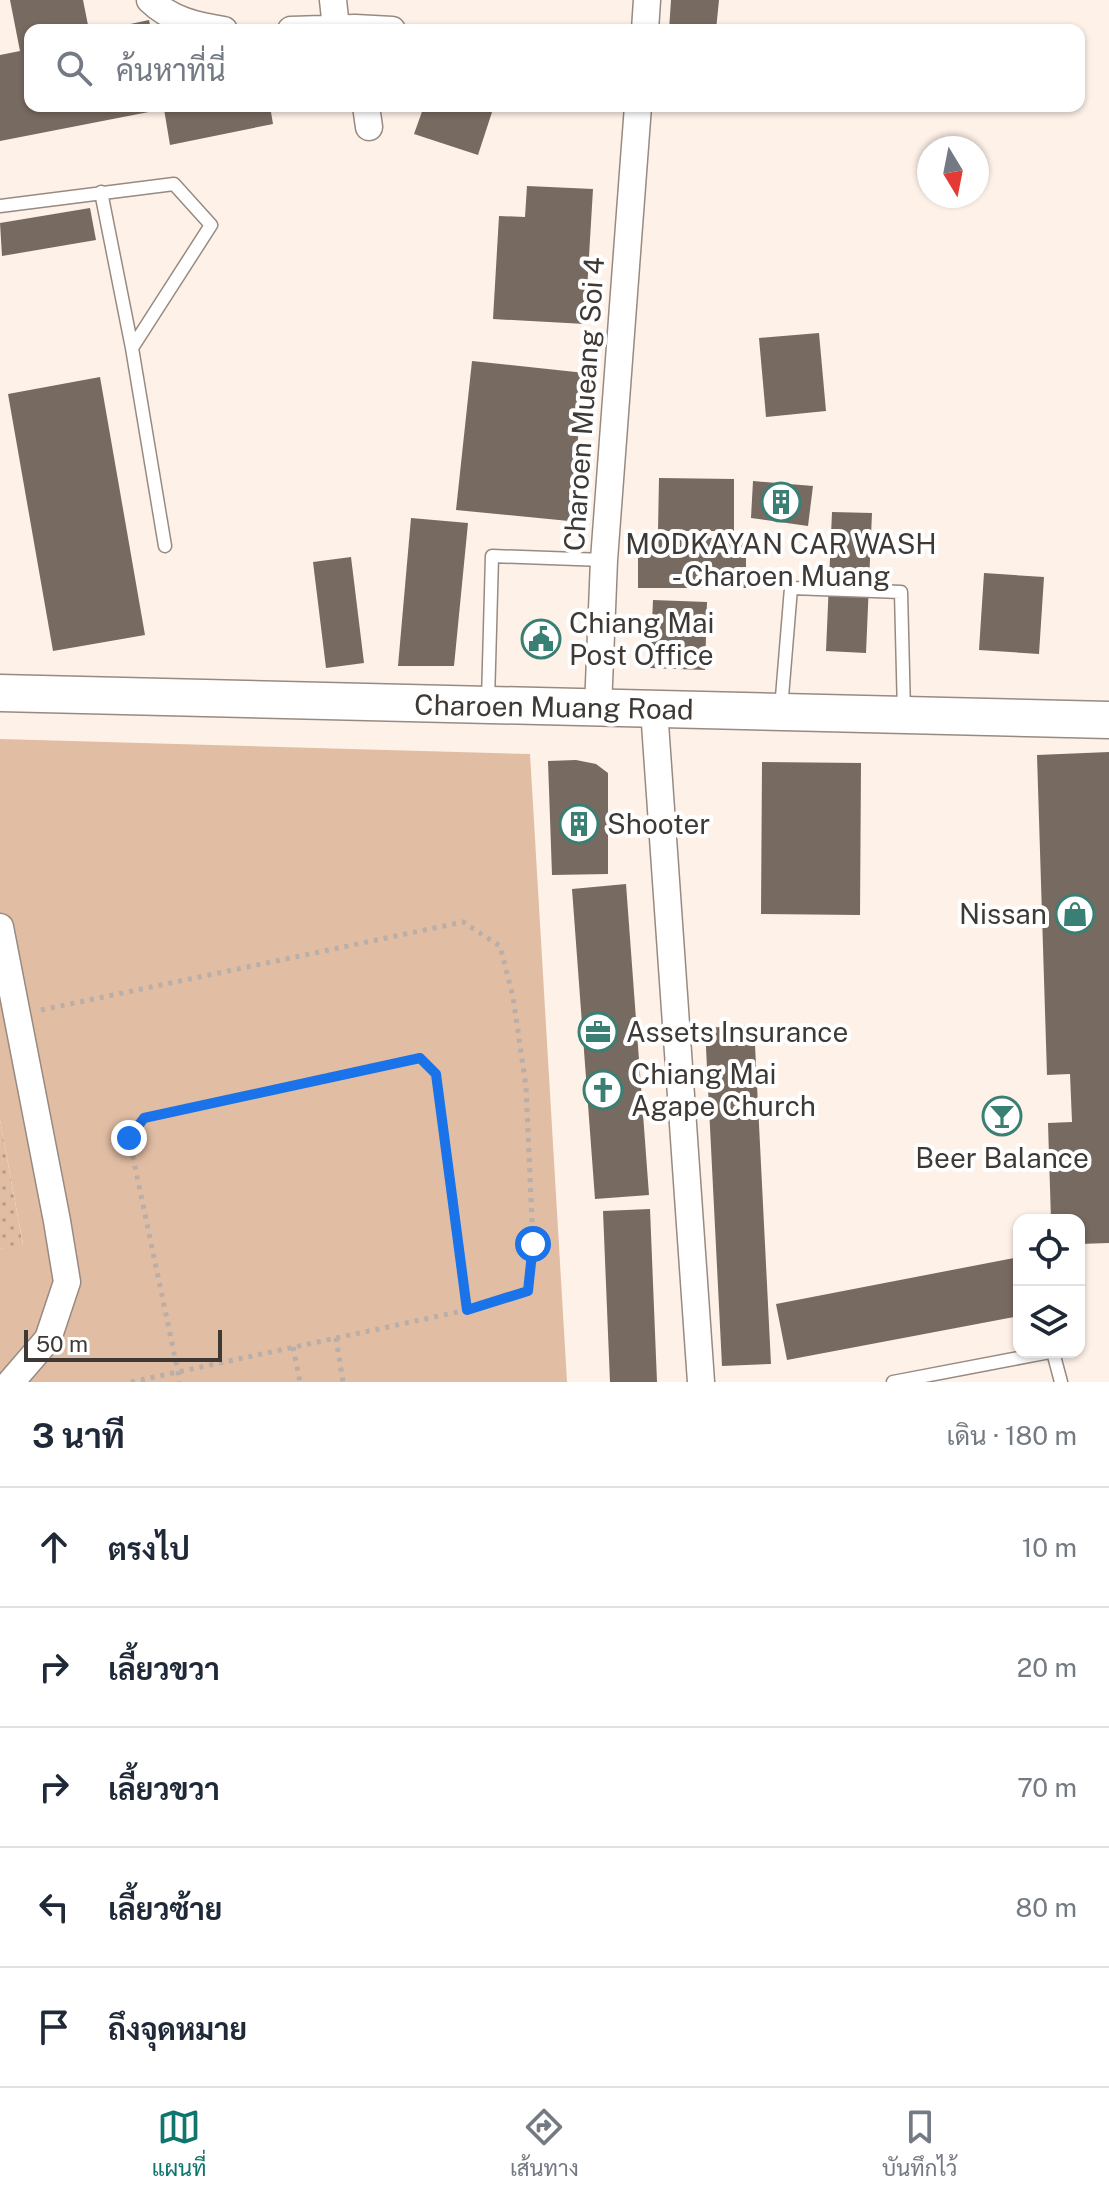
<!DOCTYPE html>
<html lang="th">
<meta charset="utf-8">
<style>
:root{--surface:#fff;--page:#f6f6f7;--text:#1f2937;--muted:#747a83;--line:#e0e1e3;--accent:#0f766e}
body{margin:0;font-family:"Public Sans",Sarabun,sans-serif;background:var(--page);color:var(--text)}
.controls{position:absolute;right:24px;bottom:24px;display:grid;overflow:hidden;border-radius:16px;box-shadow:0 2px 6px #0004}
.controls button{width:72px;height:72px;display:grid;place-items:center;padding:0;border:0;border-bottom:2px solid var(--line);background:var(--surface);color:var(--text);font:40px sans-serif}
.compass{position:absolute;left:917px;top:136px;width:72px;height:72px;border-radius:50%;background:var(--surface);box-shadow:0 2px 6px #0004;rotate:170deg}
.scale{position:absolute;left:24px;bottom:20px;width:198px;box-sizing:border-box;padding-left:8px;border:4px solid #3f3935;border-top:0;font-size:22px;line-height:28px;white-space:nowrap;color:#3f3935;-webkit-text-stroke:6px #fff;paint-order:stroke}
.stop{position:absolute;width:24px;height:24px;margin:-18px;border:6px solid #1a73e8;border-radius:50%;background:#fff}
.stop.end{background:#1a73e8;border-color:#fff;box-shadow:0 2px 8px #0008}
.list{margin:0;padding:0;list-style:none}
h2{display:flex;justify-content:space-between;align-items:center;height:104px;margin:0;padding:0 32px;font-size:34px}
h2 small{font-size:26px;font-weight:400;color:var(--muted)}
.list li{display:grid;grid-template-columns:52px 1fr auto;gap:24px;align-items:center;box-sizing:border-box;height:120px;padding:0 32px;border-top:2px solid var(--line)}
.list b{display:block;font-size:30px;white-space:nowrap}
.list em{font-size:26px;font-style:normal;color:var(--muted)}
.icon{flex:none;width:44px;height:44px;fill:none;stroke:currentColor;stroke-width:2;stroke-linecap:round;stroke-linejoin:round}
.map{position:relative;flex:none;width:1109px;height:1382px;overflow:hidden}
.search{position:absolute;background:var(--surface);box-shadow:0 2px 6px #0004;left:24px;right:24px;top:24px;height:88px;display:flex;align-items:center;gap:20px;box-sizing:border-box;padding:0 28px;border-radius:16px;color:var(--muted);font-size:30px}
.sheet{height:704px;background:var(--surface)}
nav{display:flex;justify-content:space-around;align-items:center;box-sizing:border-box;height:112px;border-top:2px solid var(--line);background:var(--surface);font-size:22px;color:var(--muted)}
nav a{display:grid;justify-items:center;gap:4px}
nav .on{color:var(--accent)}
.map>svg:first-child{display:block}
</style>
<div class="map">
<svg width="1109" height="1382" viewBox="0 0 1109 1382">
<defs>
<pattern id="grass-dots" width="8" height="8" patternUnits="userSpaceOnUse" patternTransform="scale(2)"><rect width="8" height="8" fill="#e1bda4"/><path d="M2 2h.1M6 6h.1" fill="none" stroke="#b89b86" stroke-width="1.8" stroke-linecap="round"/></pattern>
</defs>
<rect width="100%" height="100%" fill="#fdf1e8"/>
<path fill="url(#grass-dots)" d="M 0,1120 L 23,1245 L 0,1249 Z"/>
<path fill="#e1bda4" d="M 0,739 L 530,754 L 567,1382 L 0,1382 L 0,1249 L 23,1244 L 0,1120 Z"/>
<path fill="#776a61" d="M 10,0 L 83,0 L 89,30 L 30,30 L 30,106 L 270,106 L 273,124 L 170,145 L 164,109 L 0,141 L 0,55 L 20,51 Z
M 671,0 L 719,0 L 716,30 L 669,30 Z
M 149,20 L 151,30 L 107,30 L 107,29 Z
M 424,106 L 494,106 L 478,155 L 414,134 Z
M 527,186 L 593,189 L 585,324 L 493,319 L 499,216 L 525,217 Z
M 90,208 L 96,240 L 2,256 L 0,223 Z
M 819,333 L 826,411 L 766,417 L 759,338 Z
M 472,361 L 585,373 L 569,521 L 456,510 Z
M 100,377 L 145,635 L 53,651 L 8,394 Z
M 659,478 L 734,479 L 734,531 L 658,531 Z
M 753,481 L 813,486 L 808,526 L 751,518 Z
M 832,512 L 872,513 L 866,653 L 826,651 Z
M 411,518 L 468,523 L 454,666 L 398,666 Z
M 638,538 L 746,538 L 746,588 L 638,588 Z
M 351,557 L 364,663 L 326,668 L 313,562 Z
M 984,573 L 1044,577 L 1039,654 L 979,650 Z
M 653,600 L 707,602 L 705,670 L 650,668 Z
M 1109,752 L 1109,1243 L 1079,1244 L 1079,1220 L 1051,1220 L 1048,1123 L 1072,1122 L 1070,1074 L 1047,1075 L 1037,755 Z
M 576,760 L 596,764 L 608,773 L 608,874 L 552,875 L 548,761 Z
M 762,762 L 861,763 L 860,915 L 761,914 Z
M 626,884 L 649,1195 L 595,1199 L 572,889 Z
M 754,1025 L 771,1364 L 722,1366 L 705,1028 Z
M 650,1209 L 657,1382 L 610,1382 L 603,1211 Z
M 1019,1257 L 1019,1316 L 787,1360 L 776,1304 Z"/>
<g fill="none" stroke-linecap="round" stroke-linejoin="round">
<defs>
<path id="service" d="M 0,206 L 174,184 L 211,225 L 132,348 L 101,192
M 132,348 L 165,546
M 488,701 L 492,556 L 604,560
M 781,709 L 791,588 L 901,592 L 904,713
M 1053,1352 L 1061,1382
M 893,1382 L 1050,1352"/>
<path id="minor" d="M 150,0 C 171,20 196,26 224,30
M 333,0 L 336,28
M 291,30 L 355,28 L 392,30
M 645,30 L 647,0
M 366,106 L 369,127
M 598,708 L 604,560 L 638,106
M 654,709 L 701,1382
M 0,927 L 57,1221 L 67,1282 L 48,1339 L 11,1382"/>
<path id="secondary" d="M 0,693 L 1109,720"/>
</defs>
<use href="#service" stroke="#988a80" stroke-width="15"/>
<use href="#minor" stroke="#988a80" stroke-width="29"/>
<use href="#secondary" stroke="#988a80" stroke-width="39"/>
<path stroke="#b9afa8" stroke-width="5" stroke-dasharray="4 6" stroke-linecap="butt" d="M 41,1010 L 463,922 L 500,946 L 513,997 L 526,1087 L 533,1244 L 528,1291 L 467,1310
M 336,1338 L 343,1382
M 293,1347 L 300,1382
M 131,1382 C 243,1358 355,1334 467,1310 L 436,1074 L 420,1058 L 144,1118 L 129,1138 L 178,1372 L 179,1382"/>
<use href="#service" stroke="#fff" stroke-width="12"/>
<use href="#minor" stroke="#fff" stroke-width="26"/>
<use href="#secondary" stroke="#fff" stroke-width="36"/>
</g>
<g fill="none" stroke-linecap="round" stroke-linejoin="round">
<path stroke="#1a73e8" stroke-width="10" d="M 129,1138 L 144,1118 L 420,1058 L 436,1074 L 467,1310 L 528,1291 L 533,1244"/>
</g>
<defs>
<symbol id="building-ring" viewBox="-11 -11 22 22"><circle r="9.5" fill="#fff" stroke="#3a7f73" stroke-width="1.5"/><path d="M-4-6H4V6H1V3H-1V6H-4ZM-2.5-4.3h1.7v1.8h-1.7ZM.8-4.3h1.7v1.8H.8ZM-2.5-1h1.7V.8h-1.7ZM.8-1h1.7V.8H.8Z" fill="#3a7f73"/></symbol>
<symbol id="civic-ring" viewBox="-11 -11 22 22"><circle r="9.5" fill="#fff" stroke="#3a7f73" stroke-width="1.5"/><path d="M-.6-6.5H3V-4.5H.6V-3L4-1V1h2V6H-6V1h2V-1L-.6-3ZM-1.2 2.5V6h2.4V2.5Z" fill="#3a7f73"/></symbol>
<symbol id="shop-ring" viewBox="-11 -11 22 22"><circle r="9.5" fill="#fff" stroke="#3a7f73" stroke-width="1.5"/><path d="M-5-2.5h2.3a2.7 3.5 0 0 1 5.4 0H5L5.5 6h-11ZM-1.5-2.5h3a1.5 2.3 0 0 0-3 0Z" fill="#3a7f73"/></symbol>
<symbol id="office-ring" viewBox="-11 -11 22 22"><circle r="9.5" fill="#fff" stroke="#3a7f73" stroke-width="1.5"/><path d="M-6-3h4V-5.5h4V-3h4V5H-6ZM-1-4.5V-3h2v-1.5ZM-6 0V1H6V0Z" fill="#3a7f73"/></symbol>
<symbol id="church-ring" viewBox="-11 -11 22 22"><circle r="9.5" fill="#fff" stroke="#3a7f73" stroke-width="1.5"/><path d="M-1.2-6h2.4v3.5h3.3v2.4h-3.3V6h-2.4V-.1h-3.3v-2.4h3.3Z" fill="#3a7f73"/></symbol>
<symbol id="bar-ring" viewBox="-11 -11 22 22"><circle r="9.5" fill="#fff" stroke="#3a7f73" stroke-width="1.5"/><path d="M-6-5H6L.8 .8V4.5H3.5V6h-7V4.5H-.8V.8Z" fill="#3a7f73"/></symbol>
</defs>
<g fill-rule="evenodd">
<use href="#building-ring" x="759" y="480" width="44" height="44"/>
<use href="#civic-ring" x="519" y="617" width="44" height="44"/>
<use href="#building-ring" x="557" y="802" width="44" height="44"/>
<use href="#shop-ring" x="1053" y="892" width="44" height="44"/>
<use href="#office-ring" x="576" y="1010" width="44" height="44"/>
<use href="#church-ring" x="581" y="1068" width="44" height="44"/>
<use href="#bar-ring" x="980" y="1094" width="44" height="44"/>
</g>
<g text-anchor="middle" stroke-width="8" stroke-linejoin="round" paint-order="stroke">
<g font-size="28" fill="#3f3935" stroke="#fff">
<text transform="translate(584 404) rotate(-86)" y="10">Charoen Mueang Soi 4</text>
<text transform="translate(554 707) rotate(1)" y="10">Charoen Muang Road</text>
</g>
<g font-size="28" fill="#3f3935" stroke="#fff" text-anchor="start">
<text x="781" y="554" text-anchor="middle">MODKAYAN CAR WASH<tspan x="781" dy="32">- Charoen Muang</tspan></text>
<text x="569" y="633">Chiang Mai<tspan x="569" dy="32">Post Office</tspan></text>
<text x="607" y="834">Shooter</text>
<text x="1047" y="924" text-anchor="end">Nissan</text>
<text x="626" y="1042">Assets Insurance</text>
<text x="631" y="1084">Chiang Mai<tspan x="631" dy="32">Agape Church</tspan></text>
<text x="1002" y="1168" text-anchor="middle">Beer Balance</text>
</g>
</g>
</svg>
<div class="controls">
<button><svg class="icon" aria-label="locate" viewBox="0 0 24 24"><circle cx="12" cy="12" r="6"/><path d="M12 2v4M12 18v4M2 12h4M18 12h4"/></svg></button>
<button><svg class="icon" aria-label="layers" viewBox="0 0 24 24"><path d="M12 4l9 5-9 5-9-5zM3 14l9 5 9-5"/></svg></button>
</div>
<svg class="compass" viewBox="-18 -18 36 36"><path d="M0-13l5 13h-10z" fill="#e53935"/><path d="M0 13l5-13h-10z" fill="#747a83"/></svg>
<div class="scale">50 m</div>
<div class="stop" style="left:533px;top:1244px"></div>
<div class="stop end" style="left:129px;top:1138px"></div>
<div class="search"><svg class="icon" aria-label="search" viewBox="0 0 24 24"><circle cx="10" cy="10" r="6"/><path d="M15 15l6 6"/></svg>ค้นหาที่นี่</div>
</div>
<section class="sheet">
<h2>3 นาที<small>เดิน · 180 m</small></h2>
<ul class="list">
<li><svg class="icon" aria-label="ahead" viewBox="0 0 24 24"><path d="M12 20V5M6 11l6-6 6 6"/></svg><div><b>ตรงไป</b></div><em>10 m</em></li>
<li><svg class="icon" aria-label="right" viewBox="0 0 24 24"><path d="M7 20v-9h11M14 6l5 5-5 5"/></svg><div><b>เลี้ยวขวา</b></div><em>20 m</em></li>
<li><svg class="icon" aria-label="right" viewBox="0 0 24 24"><path d="M7 20v-9h11M14 6l5 5-5 5"/></svg><div><b>เลี้ยวขวา</b></div><em>70 m</em></li>
<li><svg class="icon" aria-label="left" viewBox="0 0 24 24"><path d="M17 20v-9H6M10 6l-5 5 5 5"/></svg><div><b>เลี้ยวซ้าย</b></div><em>80 m</em></li>
<li><svg class="icon" aria-label="arrive" viewBox="0 0 24 24"><path d="M6 21V4h12l-3 4 3 4H6"/></svg><div><b>ถึงจุดหมาย</b></div></li>
</ul>
</section>
<nav>
<a class="on"><svg class="icon" aria-label="map" viewBox="0 0 24 24"><path d="M3 6l6-2 6 2 6-2v14l-6 2-6-2-6 2zM9 4v14M15 6v14"/></svg>แผนที่</a>
<a><svg class="icon" aria-label="directions" viewBox="0 0 24 24"><path d="M12 3l9 9-9 9-9-9zM9 14v-3h6M13 9l2 2-2 2"/></svg>เส้นทาง</a>
<a><svg class="icon" aria-label="saved" viewBox="0 0 24 24"><path d="M7 4h10v16l-5-4-5 4z"/></svg>บันทึกไว้</a>
</nav>
